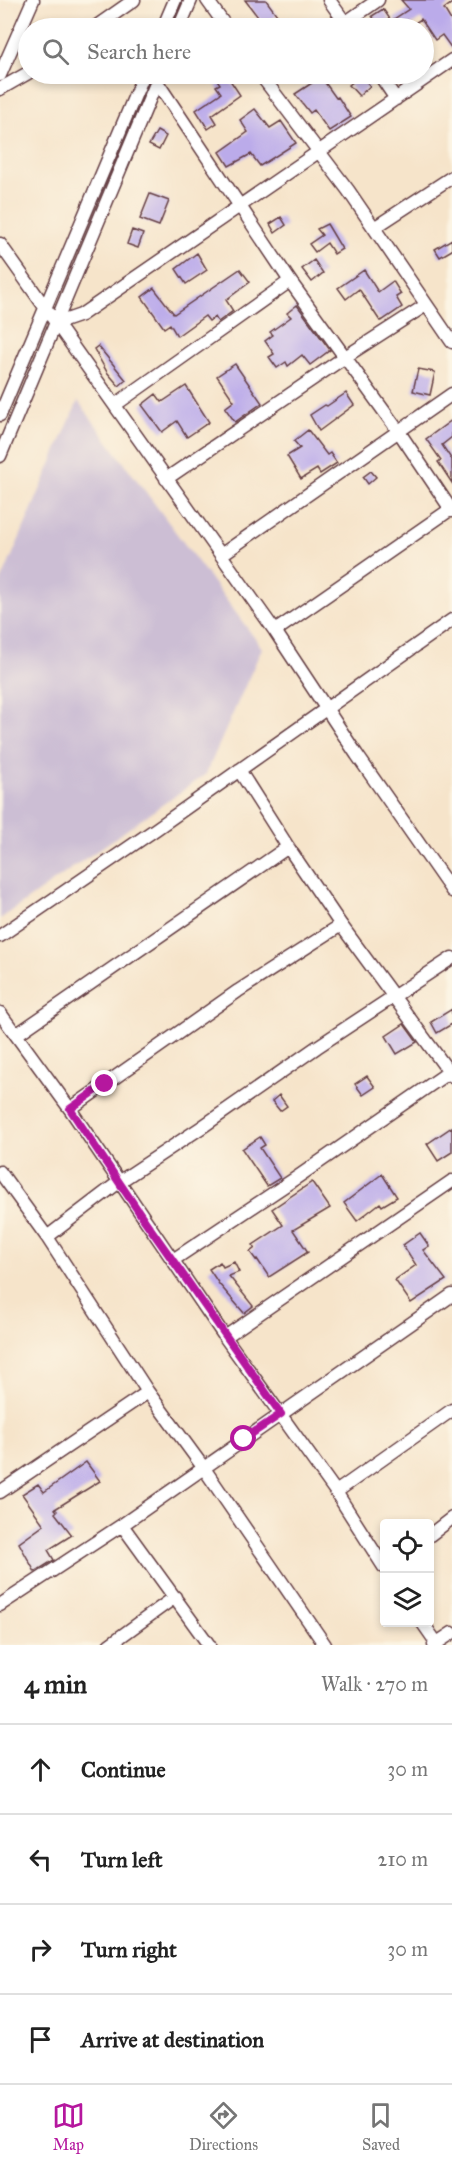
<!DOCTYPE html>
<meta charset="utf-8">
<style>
:root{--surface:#fff;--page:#f6f6f6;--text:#222;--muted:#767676;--line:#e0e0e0;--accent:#b5179e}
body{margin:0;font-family:"IM FELL Great Primer",serif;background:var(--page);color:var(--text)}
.controls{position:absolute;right:18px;bottom:18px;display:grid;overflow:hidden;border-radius:6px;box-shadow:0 3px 9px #0003}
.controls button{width:54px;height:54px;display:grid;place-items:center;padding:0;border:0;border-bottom:2px solid var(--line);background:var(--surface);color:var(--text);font:30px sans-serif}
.stop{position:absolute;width:18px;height:18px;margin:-14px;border:4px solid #b5179e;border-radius:50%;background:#fff}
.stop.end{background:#b5179e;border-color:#fff;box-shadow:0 2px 6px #0008}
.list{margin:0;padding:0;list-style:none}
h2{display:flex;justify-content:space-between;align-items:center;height:78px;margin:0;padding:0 24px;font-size:26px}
h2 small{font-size:20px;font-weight:400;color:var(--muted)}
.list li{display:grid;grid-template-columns:39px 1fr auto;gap:18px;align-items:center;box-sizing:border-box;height:90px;padding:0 24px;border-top:2px solid var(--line)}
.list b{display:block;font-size:22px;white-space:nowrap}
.list em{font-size:20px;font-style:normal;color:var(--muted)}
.icon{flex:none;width:33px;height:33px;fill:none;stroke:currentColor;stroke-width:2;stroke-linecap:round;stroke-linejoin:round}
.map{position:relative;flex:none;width:452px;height:1645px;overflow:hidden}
.search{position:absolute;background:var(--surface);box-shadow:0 3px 9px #0003;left:18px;right:18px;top:18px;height:66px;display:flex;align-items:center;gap:15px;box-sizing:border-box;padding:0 21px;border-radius:33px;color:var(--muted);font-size:22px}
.sheet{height:438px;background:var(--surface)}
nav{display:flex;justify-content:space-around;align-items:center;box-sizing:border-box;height:84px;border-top:2px solid var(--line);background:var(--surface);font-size:16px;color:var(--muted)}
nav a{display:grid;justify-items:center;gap:3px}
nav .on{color:var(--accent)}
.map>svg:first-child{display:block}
</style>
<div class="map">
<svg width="452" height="1645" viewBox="0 0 452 1645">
<rect width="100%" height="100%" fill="#fcf5e5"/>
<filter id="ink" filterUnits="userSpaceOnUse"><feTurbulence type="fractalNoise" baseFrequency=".0167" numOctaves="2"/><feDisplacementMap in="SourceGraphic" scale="12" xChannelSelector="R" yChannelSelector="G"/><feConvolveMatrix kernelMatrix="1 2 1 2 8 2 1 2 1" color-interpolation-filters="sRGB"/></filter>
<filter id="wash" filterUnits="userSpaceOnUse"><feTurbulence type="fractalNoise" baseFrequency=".008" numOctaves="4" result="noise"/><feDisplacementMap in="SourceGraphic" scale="24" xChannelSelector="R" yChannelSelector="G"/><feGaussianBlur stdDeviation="1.35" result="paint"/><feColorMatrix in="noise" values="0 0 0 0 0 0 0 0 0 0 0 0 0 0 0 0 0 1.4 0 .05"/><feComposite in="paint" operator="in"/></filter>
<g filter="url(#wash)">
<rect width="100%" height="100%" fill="#f6e4ca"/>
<path fill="#ccbed4" d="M 78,401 L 262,648 L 206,774 L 0,919 L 0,584 Z"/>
<g id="blocks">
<path fill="#bbabea" d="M 245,0 L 266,0 L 277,15 L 264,25 Z
M 401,0 L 452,0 L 452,3 L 444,9 L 452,22 L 452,49 L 442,35 L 435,40 L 421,19 L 407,28 L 400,28 L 394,19 L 409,9 Z
M 383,9 L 390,19 L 379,26 L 372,16 Z
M 213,74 L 226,74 L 240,95 L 212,115 L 217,123 L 208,129 L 196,110 L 221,93 L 216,86 L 220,84 Z
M 361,75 L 370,86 L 359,96 L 349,85 Z
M 321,77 L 336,98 L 338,97 L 351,117 L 329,131 L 314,110 L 310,113 L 295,94 Z
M 255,109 L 270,128 L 281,121 L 296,143 L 260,166 L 251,154 L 229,166 L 220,152 L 248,132 L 240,120 Z
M 157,131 L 166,136 L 159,150 L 149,145 Z
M 150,194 L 169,201 L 159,226 L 140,219 Z
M 281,217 L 286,225 L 275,233 L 270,224 Z
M 327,224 L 342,249 L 334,254 L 327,243 L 315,252 L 309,244 L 322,235 L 317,229 Z
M 132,230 L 143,234 L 138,248 L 127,244 Z
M 452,239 L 452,250 L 440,257 L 435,249 Z
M 197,253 L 207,270 L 186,284 L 176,269 Z
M 314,260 L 323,273 L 312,282 L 302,269 Z
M 240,269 L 250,282 L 226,300 L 233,311 L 218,322 L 215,317 L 209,321 L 205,316 L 177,336 L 170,324 L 164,328 L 142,297 L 154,288 L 174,314 Z
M 364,270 L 378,292 L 393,281 L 401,294 L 396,297 L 402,307 L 383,320 L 380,321 L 359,289 L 346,299 L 338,288 Z
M 297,305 L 330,350 L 310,365 L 302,355 L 288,366 L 286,362 L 277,368 L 269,357 L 274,354 L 265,341 L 273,335 L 270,332 L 291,317 L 287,313 Z
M 98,346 L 126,380 L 119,386 L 107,372 L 94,349 Z
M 235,364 L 262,403 L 235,422 L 225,408 L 234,401 L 217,376 Z
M 418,369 L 435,372 L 430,395 L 413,391 Z
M 186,386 L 209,422 L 187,437 L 177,421 L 162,432 L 142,405 L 156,394 L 162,402 Z
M 346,393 L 354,405 L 319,431 L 310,415 L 325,405 L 327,406 Z
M 452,420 L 452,437 L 442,445 L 452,460 L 452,483 L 438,462 L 441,460 L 426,439 Z
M 308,430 L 327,455 L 330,453 L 337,463 L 320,474 L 317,469 L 301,479 L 287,456 L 300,448 L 294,441 Z
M 371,471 L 376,477 L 368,484 L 363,477 Z
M 452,1009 L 452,1024 L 437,1033 L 431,1022 Z
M 404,1024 L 417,1042 L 397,1054 L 386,1036 Z
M 367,1076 L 375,1087 L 363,1095 L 355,1084 Z
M 279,1095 L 287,1106 L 280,1111 L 272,1101 Z
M 452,1127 L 452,1152 L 438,1161 L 427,1144 Z
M 260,1137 L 265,1145 L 260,1148 L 280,1178 L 267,1186 L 242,1149 Z
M 382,1174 L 397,1197 L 382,1206 L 380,1203 L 357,1221 L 344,1203 Z
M 312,1182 L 330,1208 L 293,1230 L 308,1252 L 269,1277 L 257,1259 L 256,1260 L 250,1252 L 255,1248 L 253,1245 L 283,1225 L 272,1209 Z
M 420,1233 L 429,1246 L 423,1250 L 446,1280 L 411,1303 L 395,1280 L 416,1265 L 403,1245 Z
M 220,1262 L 223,1267 L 234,1262 L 239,1272 L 229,1276 L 253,1306 L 244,1313 L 219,1284 L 209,1269 Z
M 86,1462 L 100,1481 L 55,1509 L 57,1511 L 55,1513 L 72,1535 L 48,1550 L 54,1560 L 35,1572 L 19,1543 L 44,1525 L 22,1494 L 38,1484 L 44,1492 Z"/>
</g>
</g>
<g filter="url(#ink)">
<use href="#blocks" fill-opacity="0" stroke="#643d43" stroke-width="1.5"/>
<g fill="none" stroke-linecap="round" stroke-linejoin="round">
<defs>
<path id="minor" d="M 207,0 L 227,28
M 329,0 L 349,28
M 345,23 L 378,0
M 94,28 L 134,0
M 163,28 L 175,0
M 179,28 L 191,0
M 260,74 L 348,190 L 452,342
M 379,74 L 396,99
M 0,75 L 33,0
M 157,82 L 290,281 L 399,432 L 452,511
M 0,89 L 28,73
M 374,228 L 452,177
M 0,244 L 275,631 L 357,755 L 452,891
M 55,324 L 81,315 L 452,60
M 115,405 L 290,281
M 0,415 L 144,74
M 0,456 L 160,74
M 166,479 L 345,357 L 426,305
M 221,555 L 452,394
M 275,631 L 451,509
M 239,770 L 288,847 L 341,925 L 452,1076
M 0,936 L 156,829 L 452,620
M 0,1013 L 70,1109 L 225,1337 L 336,1492 L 384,1567
M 16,1035 L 288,847
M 70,1109 L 238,991 L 341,925
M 0,1172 L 47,1237 L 148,1392 L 203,1467 L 325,1645
M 47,1237 L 119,1182 L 202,1127 L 317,1047 L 452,958
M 173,1260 L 299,1176 L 449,1072
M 225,1337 L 452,1181
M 0,1492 L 148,1392
M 336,1492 L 452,1410
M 122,1525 L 209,1645
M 430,1535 L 452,1518
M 0,1605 L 122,1525 L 452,1295
M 422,1622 L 438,1645
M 109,1645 L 175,1597
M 434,1645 L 452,1633"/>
</defs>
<use href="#minor" stroke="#643d43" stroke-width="15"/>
<use href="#minor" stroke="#fff" stroke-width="12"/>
</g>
</g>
<g fill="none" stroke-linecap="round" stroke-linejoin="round" filter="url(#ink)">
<path stroke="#b5179e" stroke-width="8" d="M 105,1084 L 70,1109 L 145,1221 L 281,1414 L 244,1439"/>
</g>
</svg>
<div class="controls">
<button><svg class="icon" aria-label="locate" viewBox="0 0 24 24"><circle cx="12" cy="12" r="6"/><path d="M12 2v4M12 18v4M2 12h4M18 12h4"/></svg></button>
<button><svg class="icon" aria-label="layers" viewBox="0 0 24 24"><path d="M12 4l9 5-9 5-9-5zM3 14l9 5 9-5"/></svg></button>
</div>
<div class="stop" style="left:244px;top:1439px"></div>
<div class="stop end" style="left:105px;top:1084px"></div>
<div class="search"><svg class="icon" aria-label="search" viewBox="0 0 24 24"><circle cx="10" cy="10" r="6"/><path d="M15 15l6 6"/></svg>Search here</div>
</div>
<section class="sheet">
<h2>4 min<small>Walk · 270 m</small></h2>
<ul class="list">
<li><svg class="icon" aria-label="ahead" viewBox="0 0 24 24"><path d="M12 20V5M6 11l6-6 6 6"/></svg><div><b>Continue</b></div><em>30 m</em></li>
<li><svg class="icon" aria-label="left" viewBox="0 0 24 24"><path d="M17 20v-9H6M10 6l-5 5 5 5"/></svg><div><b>Turn left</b></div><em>210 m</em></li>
<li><svg class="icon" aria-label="right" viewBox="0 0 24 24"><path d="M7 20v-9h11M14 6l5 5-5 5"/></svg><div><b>Turn right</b></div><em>30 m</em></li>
<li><svg class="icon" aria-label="arrive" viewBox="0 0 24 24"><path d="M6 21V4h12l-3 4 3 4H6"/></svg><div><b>Arrive at destination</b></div></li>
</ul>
</section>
<nav>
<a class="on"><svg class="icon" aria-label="map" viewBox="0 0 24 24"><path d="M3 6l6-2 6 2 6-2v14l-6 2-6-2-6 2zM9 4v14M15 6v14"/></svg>Map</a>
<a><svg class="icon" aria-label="directions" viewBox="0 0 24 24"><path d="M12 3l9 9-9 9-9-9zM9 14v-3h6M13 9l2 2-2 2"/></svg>Directions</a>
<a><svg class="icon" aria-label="saved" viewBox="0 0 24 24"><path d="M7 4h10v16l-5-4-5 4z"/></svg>Saved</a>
</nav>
